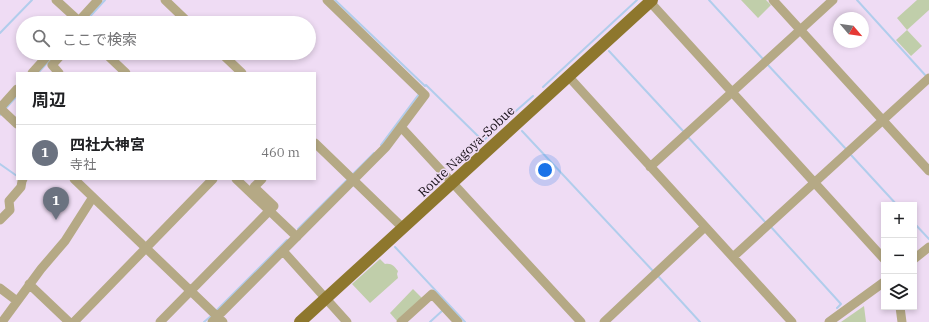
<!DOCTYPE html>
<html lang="ja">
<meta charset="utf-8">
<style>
:root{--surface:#fff;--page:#f2f2f2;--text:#202124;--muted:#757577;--line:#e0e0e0;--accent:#111827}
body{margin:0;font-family:"IBM Plex Serif","Noto Sans JP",serif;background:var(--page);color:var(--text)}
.controls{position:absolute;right:12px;bottom:12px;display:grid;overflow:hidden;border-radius:0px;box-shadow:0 2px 6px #0003}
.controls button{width:36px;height:36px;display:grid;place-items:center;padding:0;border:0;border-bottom:1px solid var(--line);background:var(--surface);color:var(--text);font:20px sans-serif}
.compass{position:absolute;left:833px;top:12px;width:36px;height:36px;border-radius:50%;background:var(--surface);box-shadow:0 2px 6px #0003;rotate:119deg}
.you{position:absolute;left:545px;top:170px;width:14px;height:14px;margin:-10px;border:3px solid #fff;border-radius:50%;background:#1a73e8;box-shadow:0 0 0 6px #1a73e833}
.badge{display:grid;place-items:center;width:26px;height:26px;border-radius:50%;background:var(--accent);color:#fff;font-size:13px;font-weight:700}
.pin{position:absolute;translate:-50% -33px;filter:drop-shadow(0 1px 2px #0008)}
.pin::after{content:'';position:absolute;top:21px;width:14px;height:12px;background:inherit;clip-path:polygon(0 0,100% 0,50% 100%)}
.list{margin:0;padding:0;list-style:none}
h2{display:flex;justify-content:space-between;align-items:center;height:52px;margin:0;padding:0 16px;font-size:17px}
h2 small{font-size:13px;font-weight:400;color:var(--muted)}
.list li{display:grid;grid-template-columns:26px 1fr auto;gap:12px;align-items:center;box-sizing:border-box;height:56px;padding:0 16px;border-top:1px solid var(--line)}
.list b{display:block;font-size:15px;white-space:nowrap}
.list p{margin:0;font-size:13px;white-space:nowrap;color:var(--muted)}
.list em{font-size:13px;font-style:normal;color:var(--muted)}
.icon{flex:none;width:22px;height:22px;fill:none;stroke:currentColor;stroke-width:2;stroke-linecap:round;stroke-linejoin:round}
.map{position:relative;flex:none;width:929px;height:322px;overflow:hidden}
.search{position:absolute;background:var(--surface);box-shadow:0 2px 6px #0003;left:16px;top:16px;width:300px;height:44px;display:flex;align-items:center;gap:10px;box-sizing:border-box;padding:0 14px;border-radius:22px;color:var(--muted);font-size:15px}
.panel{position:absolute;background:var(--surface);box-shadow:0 2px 6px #0003;left:16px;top:72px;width:300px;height:108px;border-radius:0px}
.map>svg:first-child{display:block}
</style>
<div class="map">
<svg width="929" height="322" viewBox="0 0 929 322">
<rect width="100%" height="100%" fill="#efdcf4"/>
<path fill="#c0ceaa" d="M 741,0 L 766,0 L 771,5 L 758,18 Z
M 917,0 L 929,0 L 929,10 L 907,30 L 897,18 Z
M 907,30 L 922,46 L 911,56 L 896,40 Z
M 380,259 L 385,264 C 392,263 394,266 398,271 L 397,274 L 398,278 L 370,303 L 352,284 Z
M 413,289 L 422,298 L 397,321 L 390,313 Z
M 864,306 L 866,322 L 841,322 Z"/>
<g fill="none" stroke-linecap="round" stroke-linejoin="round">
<path stroke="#b1cdec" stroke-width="2" d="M 335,0 L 425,86 L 426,85 L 483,141
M 709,0 L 763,59
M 857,0 L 926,76
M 84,23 L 105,0
M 0,33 L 32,0
M 609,51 L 684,132
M 768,65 L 846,149
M 38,73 L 56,53
M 543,87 L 637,0
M 6,108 L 17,96
M 0,115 L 0,114
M 501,124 L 533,96
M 522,131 L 653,271
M 688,137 L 766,223
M 482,142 L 493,132
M 381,145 L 419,94
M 851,155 L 897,205
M 0,164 L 17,176
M 353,174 L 374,153
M 914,223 L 929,239
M 771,227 L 841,304 L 837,308
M 298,229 L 347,180
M 395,247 L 465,322
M 658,276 L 700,322
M 217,310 L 287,240
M 204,322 L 211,316
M 430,322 L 443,310"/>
<path stroke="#b5a985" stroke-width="9" d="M 56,0 L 79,21
M 165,0 L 189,23
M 773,0 L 929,171
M 650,2 L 884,259
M 77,23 L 98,0
M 105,53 L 126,73
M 221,53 L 242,73
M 32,73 L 50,53
M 59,73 L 52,65 L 63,53
M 568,76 L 792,322
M 0,108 L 17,89
M 0,108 L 17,124
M 401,127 L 581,322
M 315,143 L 403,228
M 650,167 L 833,0
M 74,179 L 223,322
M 236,179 L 297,237
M 0,220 L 10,210 L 9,201 L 21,187 L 22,181 L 23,179
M 283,251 L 347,322
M 733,257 L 929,78
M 914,259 L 929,247
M 29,284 L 69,322
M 0,288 L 17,301
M 900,307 L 902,322
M 2,322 L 41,269 L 65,241 L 93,197
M 74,322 L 213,179
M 160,322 L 274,206 L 254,187 L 262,179
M 212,322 L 386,147 L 425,95 L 327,0
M 401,322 L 432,294 L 458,322
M 604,322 L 705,227
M 829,322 L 884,282"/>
<path stroke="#8e772d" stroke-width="12" d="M 300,322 L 652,0"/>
</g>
<g text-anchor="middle" stroke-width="3" stroke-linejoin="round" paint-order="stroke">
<g font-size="13" fill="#19121a" stroke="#efdcf4">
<text transform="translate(466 151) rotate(-43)" y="5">Route Nagoya-Sobue</text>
</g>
</g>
</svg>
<div class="controls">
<button>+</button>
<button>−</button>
<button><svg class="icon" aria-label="layers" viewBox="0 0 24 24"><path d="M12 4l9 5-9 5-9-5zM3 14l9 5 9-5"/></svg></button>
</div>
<svg class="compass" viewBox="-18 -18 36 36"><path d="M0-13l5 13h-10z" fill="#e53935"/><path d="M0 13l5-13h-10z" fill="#757577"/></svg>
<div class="you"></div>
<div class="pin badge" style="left:56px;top:220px;background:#6b7280">1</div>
<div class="search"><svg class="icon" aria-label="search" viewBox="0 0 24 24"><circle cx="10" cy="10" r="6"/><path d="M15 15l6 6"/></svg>ここで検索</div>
<section class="panel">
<h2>周辺<small></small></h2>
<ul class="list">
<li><span class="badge" style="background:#6b7280">1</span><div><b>四社大神宮</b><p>寺社</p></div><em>460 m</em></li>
</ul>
</section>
</div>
